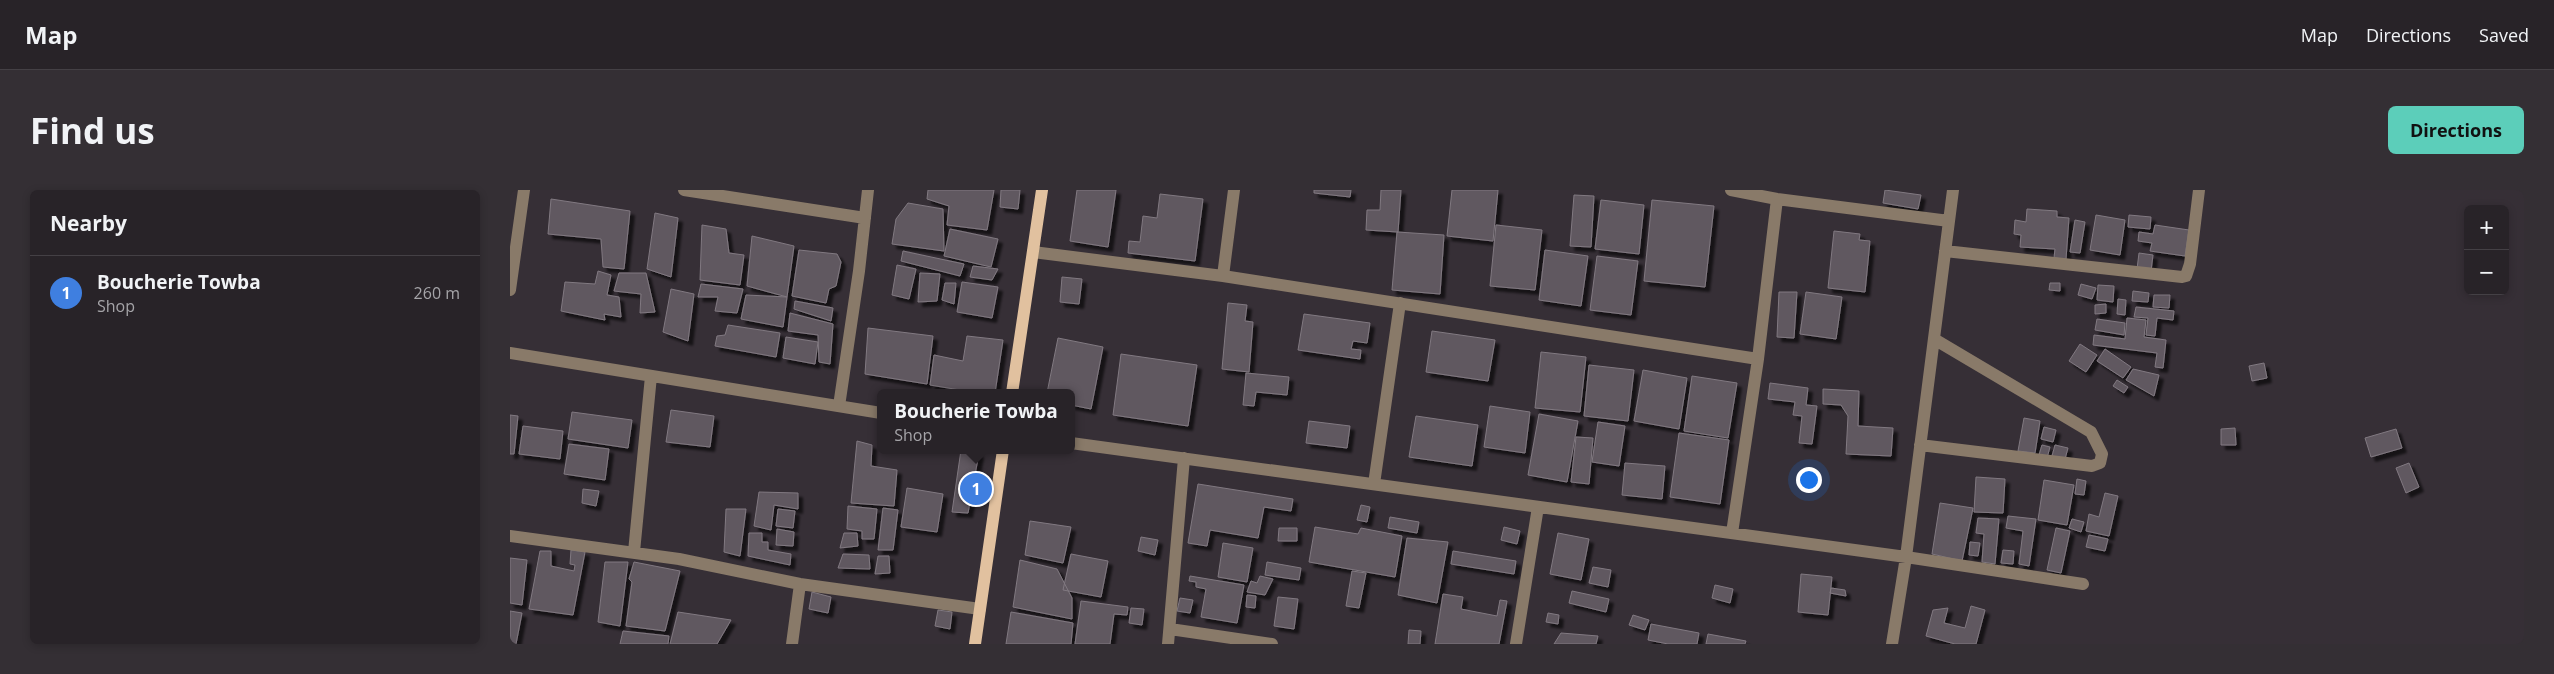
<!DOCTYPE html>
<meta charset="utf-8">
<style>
:root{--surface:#282328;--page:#342f34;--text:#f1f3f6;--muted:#a5a4a8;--line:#444045;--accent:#5cceba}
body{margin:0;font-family:"Open Sans",sans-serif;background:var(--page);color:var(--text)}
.controls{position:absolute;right:15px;top:15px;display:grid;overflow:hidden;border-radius:8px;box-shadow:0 2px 8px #0003}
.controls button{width:45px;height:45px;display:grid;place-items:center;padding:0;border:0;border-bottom:1px solid var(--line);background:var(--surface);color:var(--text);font:25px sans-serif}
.you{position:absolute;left:1298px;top:289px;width:18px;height:18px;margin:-12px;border:4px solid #fff;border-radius:50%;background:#1a73e8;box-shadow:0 0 0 8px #1a73e833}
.badge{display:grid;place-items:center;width:32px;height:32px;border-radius:50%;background:var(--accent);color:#fff;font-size:16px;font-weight:700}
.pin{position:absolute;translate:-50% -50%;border:2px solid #fff;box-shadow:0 1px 5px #0006}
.popup{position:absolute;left:367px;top:199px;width:198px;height:65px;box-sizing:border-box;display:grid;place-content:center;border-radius:8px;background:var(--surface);filter:drop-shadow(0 1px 4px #0005);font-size:16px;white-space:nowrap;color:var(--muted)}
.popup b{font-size:19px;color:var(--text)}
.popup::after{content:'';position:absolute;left:50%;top:100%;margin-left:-10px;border:10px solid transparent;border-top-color:var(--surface)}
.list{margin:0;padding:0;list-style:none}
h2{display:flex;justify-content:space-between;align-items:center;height:65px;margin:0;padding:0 20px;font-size:21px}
h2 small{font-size:16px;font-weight:400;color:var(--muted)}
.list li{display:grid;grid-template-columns:32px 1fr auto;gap:15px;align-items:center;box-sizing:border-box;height:75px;padding:0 20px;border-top:1px solid var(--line)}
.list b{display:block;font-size:19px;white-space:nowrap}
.list p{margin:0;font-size:16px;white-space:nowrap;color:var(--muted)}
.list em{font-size:16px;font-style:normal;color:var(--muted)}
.map{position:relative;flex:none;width:2014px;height:454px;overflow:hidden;border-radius:8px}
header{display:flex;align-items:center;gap:30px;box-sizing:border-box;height:70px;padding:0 25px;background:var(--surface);border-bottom:1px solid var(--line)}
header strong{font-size:24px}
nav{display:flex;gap:28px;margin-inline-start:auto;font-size:18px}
.intro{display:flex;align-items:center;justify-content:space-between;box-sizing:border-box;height:120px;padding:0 30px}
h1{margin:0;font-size:35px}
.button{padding:12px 22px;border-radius:8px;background:var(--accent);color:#111;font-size:18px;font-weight:700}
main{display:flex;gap:30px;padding:0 30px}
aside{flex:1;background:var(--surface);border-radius:8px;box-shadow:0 2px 8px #0003}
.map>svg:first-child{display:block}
</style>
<header>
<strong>Map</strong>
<nav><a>Map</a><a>Directions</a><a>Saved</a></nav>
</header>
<div class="intro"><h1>Find us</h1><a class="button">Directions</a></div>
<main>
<aside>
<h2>Nearby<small></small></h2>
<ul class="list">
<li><span class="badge" style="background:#3f7fe0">1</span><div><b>Boucherie Towba</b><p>Shop</p></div><em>260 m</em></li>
</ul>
</aside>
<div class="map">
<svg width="2014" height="454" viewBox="0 0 2014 454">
<defs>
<filter id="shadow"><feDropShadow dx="4.5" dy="4.5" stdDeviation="1" flood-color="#0009"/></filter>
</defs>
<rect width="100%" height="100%" fill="#362f36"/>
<path fill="#605860" stroke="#817981" filter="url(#shadow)" d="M 418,0 L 484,0 L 477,40 L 437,35 L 439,16 L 417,9 Z
M 491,0 L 510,0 L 508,19 L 490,17 Z
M 567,0 L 606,0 L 598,57 L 560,51 Z
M 804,0 L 841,0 L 840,7 L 804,3 Z
M 871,0 L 891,0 L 888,42 L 856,40 L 857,20 L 870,20 Z
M 942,0 L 988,0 L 983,51 L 937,46 Z
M 1375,0 L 1411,5 L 1408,19 L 1373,13 Z
M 650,4 L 693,9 L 685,71 L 618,63 L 619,51 L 630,52 L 633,26 L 647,28 Z
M 1064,5 L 1084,6 L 1081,57 L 1060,56 Z
M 41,9 L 120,21 L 114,79 L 93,77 L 91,49 L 38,44 Z
M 1091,10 L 1134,15 L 1129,64 L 1085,59 Z
M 1142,10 L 1204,16 L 1195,97 L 1134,91 Z
M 398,13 L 433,19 L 434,61 L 382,54 L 386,29 Z
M 1517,19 L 1547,21 L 1547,27 L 1559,28 L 1556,69 L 1544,68 L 1545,59 L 1510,57 L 1511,45 L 1504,44 L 1505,30 L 1516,32 Z
M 145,23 L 168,28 L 161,87 L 137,79 Z
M 1586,25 L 1615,30 L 1610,65 L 1580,60 Z
M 1619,25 L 1641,27 L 1640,39 L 1618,37 Z
M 1565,30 L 1575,32 L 1570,63 L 1560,62 Z
M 192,35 L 216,39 L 219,63 L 234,65 L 230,95 L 190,90 Z
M 986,35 L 1032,40 L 1025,100 L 980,96 Z
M 1645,35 L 1679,40 L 1675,66 L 1640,61 L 1642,53 L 1628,51 L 1629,42 L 1643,44 Z
M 440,39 L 488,49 L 481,77 L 434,66 Z
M 1324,41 L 1350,44 L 1349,50 L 1360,51 L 1355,102 L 1318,98 Z
M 887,42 L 934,45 L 930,104 L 882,100 Z
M 242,46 L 284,56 L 277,107 L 237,96 Z
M 289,60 L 327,64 L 331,72 L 326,96 L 319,99 L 316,113 L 282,106 Z
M 1035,60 L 1078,66 L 1071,116 L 1029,110 Z
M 393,61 L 454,74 L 450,86 L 391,71 Z
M 1629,63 L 1643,65 L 1641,81 L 1627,79 Z
M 1087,66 L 1128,71 L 1121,125 L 1080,120 Z
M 387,75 L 406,79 L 399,109 L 382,105 Z
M 463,76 L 488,79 L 482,90 L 460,87 Z
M 88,81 L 101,85 L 97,105 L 109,107 L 111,127 L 94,124 L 95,130 L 51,121 L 55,92 L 85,94 Z
M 109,83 L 136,83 L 145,122 L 130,123 L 131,104 L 104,101 Z
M 410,83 L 430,84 L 427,111 L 408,112 Z
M 552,87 L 572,89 L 569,114 L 550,112 Z
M 452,92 L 488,97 L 482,128 L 447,122 Z
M 435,93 L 446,93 L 444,114 L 432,110 Z
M 1540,93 L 1550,93 L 1550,101 L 1539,100 Z
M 191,94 L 233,99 L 227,123 L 205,121 L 208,107 L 188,107 Z
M 1571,94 L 1586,98 L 1582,109 L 1568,105 Z
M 1588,95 L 1604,96 L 1603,112 L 1587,110 Z
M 161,99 L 184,104 L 178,151 L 153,142 Z
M 1623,101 L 1639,103 L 1638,112 L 1622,111 Z
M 1269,102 L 1287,102 L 1284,148 L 1267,147 Z
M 1296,102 L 1332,107 L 1326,149 L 1290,144 Z
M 236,105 L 277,107 L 273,137 L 231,129 Z
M 1644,105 L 1660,105 L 1659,118 L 1643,117 Z
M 1608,109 L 1616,110 L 1615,125 L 1607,124 Z
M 285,111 L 323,118 L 321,131 L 284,119 Z
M 718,113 L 737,115 L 735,131 L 743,132 L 739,182 L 712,179 Z
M 1596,114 L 1596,123 L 1585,124 L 1585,115 Z
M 1626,117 L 1664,121 L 1663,130 L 1647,128 L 1645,146 L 1636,145 L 1638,128 L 1624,127 Z
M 280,123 L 323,134 L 320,174 L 309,172 L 308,145 L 278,141 Z
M 794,124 L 860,133 L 857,153 L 843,151 L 841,159 L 851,160 L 850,169 L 788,160 Z
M 1617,128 L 1636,130 L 1634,147 L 1656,150 L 1653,178 L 1645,177 L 1647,163 L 1583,155 L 1584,145 L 1615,149 Z
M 1587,129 L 1615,133 L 1614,145 L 1585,140 Z
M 218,135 L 270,143 L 266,167 L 205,156 L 207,146 L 215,145 Z
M 358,138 L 423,146 L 417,194 L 355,184 Z
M 922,141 L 985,150 L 978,191 L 916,182 Z
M 457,146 L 493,150 L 485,203 L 468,203 L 420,195 L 424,165 L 453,171 Z
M 276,147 L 308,152 L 305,174 L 273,168 Z
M 548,148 L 593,157 L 581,219 L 561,215 L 561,203 L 537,203 Z
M 1570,154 L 1587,165 L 1576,182 L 1559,171 Z
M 1595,159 L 1621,177 L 1613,188 L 1587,171 Z
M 1031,162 L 1076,167 L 1070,222 L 1025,218 Z
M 611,164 L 687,175 L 678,236 L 603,225 Z
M 1754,173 L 1757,188 L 1742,191 L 1739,176 Z
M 1079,175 L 1124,180 L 1118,231 L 1074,226 Z
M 1623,179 L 1649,185 L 1644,206 L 1616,190 Z
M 1133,180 L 1177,188 L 1169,239 L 1124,231 Z
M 736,183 L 779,187 L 777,205 L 746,202 L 744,216 L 733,215 Z
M 1182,186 L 1227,193 L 1218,248 L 1174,241 Z
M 1607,190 L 1618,197 L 1614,203 L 1603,196 Z
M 1260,193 L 1298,198 L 1296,215 L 1307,216 L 1302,254 L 1289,253 L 1292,226 L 1283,225 L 1285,212 L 1258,209 Z
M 1313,199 L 1349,201 L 1348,236 L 1383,238 L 1381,266 L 1336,264 L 1338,226 L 1331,215 L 1313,214 Z
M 980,216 L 1020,222 L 1015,263 L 974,257 Z
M 161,220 L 204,226 L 200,257 L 156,252 Z
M 62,222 L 122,230 L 118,258 L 58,249 Z
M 1029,224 L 1068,231 L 1057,292 L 1018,285 Z
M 0,225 L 8,226 L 4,264 L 0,264 Z
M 906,226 L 968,235 L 962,276 L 899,267 Z
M 1514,228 L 1530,231 L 1525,263 L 1508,261 Z
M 799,231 L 840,236 L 837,258 L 796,253 Z
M 1088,232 L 1115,236 L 1109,276 L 1082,272 Z
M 13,236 L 53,241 L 50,269 L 9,264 Z
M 1534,237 L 1546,240 L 1543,252 L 1531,249 Z
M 1725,238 L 1726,255 L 1711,255 L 1711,239 Z
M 1886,239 L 1892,258 L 1861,267 L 1855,248 Z
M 1169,243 L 1219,250 L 1210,314 L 1160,307 Z
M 1066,247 L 1083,248 L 1079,294 L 1061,292 Z
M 347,251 L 362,255 L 361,276 L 387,280 L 384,316 L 341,313 Z
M 59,254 L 99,259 L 95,290 L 54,284 Z
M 1532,255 L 1540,257 L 1537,268 L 1529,265 Z
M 1545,255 L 1558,258 L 1555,269 L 1542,266 Z
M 451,260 L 469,263 L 458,323 L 442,322 Z
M 1115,273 L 1155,276 L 1152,309 L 1112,305 Z
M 1899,273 L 1909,297 L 1896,303 L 1886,278 Z
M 1466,287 L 1495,289 L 1493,323 L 1464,322 Z
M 1567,289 L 1576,291 L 1574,305 L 1565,304 Z
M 1534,290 L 1564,295 L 1557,335 L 1528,330 Z
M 688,294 L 783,309 L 781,321 L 754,317 L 748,348 L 700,340 L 697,356 L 678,353 Z
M 397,298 L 433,304 L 427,342 L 391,337 Z
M 73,299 L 89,301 L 86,316 L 72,313 Z
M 249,302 L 288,303 L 288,319 L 264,315 L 261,340 L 244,336 Z
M 1595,303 L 1608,306 L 1599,346 L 1576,341 L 1579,324 L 1589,327 Z
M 1430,313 L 1463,318 L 1452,371 L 1422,364 Z
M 851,315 L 860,317 L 857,332 L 847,330 Z
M 338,316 L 367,319 L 364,349 L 352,349 L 352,341 L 337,339 Z
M 373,318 L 388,320 L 383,360 L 368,360 Z
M 216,319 L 236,319 L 230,366 L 214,362 Z
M 268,319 L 285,321 L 283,338 L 266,336 Z
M 1498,326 L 1526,329 L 1519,376 L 1509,374 L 1513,341 L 1496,338 Z
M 880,327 L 909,332 L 907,343 L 878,338 Z
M 1468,328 L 1489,329 L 1485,374 L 1472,372 L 1474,344 L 1466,343 Z
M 1562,329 L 1574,332 L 1571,342 L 1559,338 Z
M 520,331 L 561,337 L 553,373 L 515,365 Z
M 805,337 L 848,344 L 851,338 L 892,346 L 885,387 L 799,372 Z
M 994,337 L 1010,341 L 1007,354 L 991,350 Z
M 769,338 L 787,338 L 787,351 L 768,351 Z
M 1546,338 L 1560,341 L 1551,383 L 1537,380 Z
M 267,339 L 284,342 L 283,356 L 266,355 Z
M 239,343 L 252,343 L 252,352 L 258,352 L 258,360 L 281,364 L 280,375 L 238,366 Z
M 334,343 L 347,343 L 348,356 L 330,358 Z
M 1048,343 L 1079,349 L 1071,390 L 1040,384 Z
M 1579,345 L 1598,349 L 1595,361 L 1576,357 Z
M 631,347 L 648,350 L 645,365 L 628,361 Z
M 897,348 L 938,352 L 927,413 L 888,405 Z
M 1460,352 L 1470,353 L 1468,366 L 1459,365 Z
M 713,353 L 743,358 L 737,392 L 708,387 Z
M 61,360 L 75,362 L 63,425 L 19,419 L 30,361 L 41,361 L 41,376 L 64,381 L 65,375 L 60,374 Z
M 1493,360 L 1504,361 L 1503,374 L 1491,373 Z
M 943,361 L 1006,371 L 1004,384 L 941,374 Z
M 333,364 L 359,365 L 360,379 L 328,378 Z
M 561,364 L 598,371 L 591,407 L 553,400 Z
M 368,366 L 379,366 L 380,383 L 365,384 Z
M 0,368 L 17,370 L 12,415 L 0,413 Z
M 510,370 L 547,379 L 562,408 L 562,429 L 503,417 Z
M 95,372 L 118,372 L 110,436 L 88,432 Z
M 124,372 L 170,381 L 155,441 L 116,436 L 122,392 L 119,389 Z
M 757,372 L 791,378 L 789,390 L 755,385 Z
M 1083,377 L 1101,380 L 1098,397 L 1079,393 Z
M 842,381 L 856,383 L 849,418 L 836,416 Z
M 1291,384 L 1322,387 L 1318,425 L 1288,422 Z
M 680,386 L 734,395 L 727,433 L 691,427 L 696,399 L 686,397 L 686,392 L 679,391 Z
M 750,386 L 763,389 L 755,405 L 737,402 L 741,391 L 747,393 Z
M 1205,395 L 1223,399 L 1220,413 L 1202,408 Z
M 1321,398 L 1335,400 L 1336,406 L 1320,403 Z
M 1062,401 L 1099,409 L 1096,422 L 1059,413 Z
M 302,402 L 321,407 L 318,423 L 299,419 Z
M 933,404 L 953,407 L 951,419 L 987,426 L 990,410 L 997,411 L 989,454 L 925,454 Z
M 737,405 L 746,406 L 745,418 L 736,417 Z
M 768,407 L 788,409 L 784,439 L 764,436 Z
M 670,408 L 683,410 L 680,423 L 667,421 Z
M 571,411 L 618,417 L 617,425 L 604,424 L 600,454 L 565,454 Z
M 1461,416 L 1475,420 L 1466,454 L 1445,454 L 1416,446 L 1423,420 L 1438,418 L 1434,433 L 1455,438 Z
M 621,418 L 634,419 L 632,435 L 619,433 Z
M 428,420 L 442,422 L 440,439 L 425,436 Z
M 0,421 L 12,423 L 6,454 L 0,454 Z
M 168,422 L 221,430 L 207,454 L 160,454 Z
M 501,422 L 563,433 L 561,454 L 496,454 Z
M 1038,423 L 1049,425 L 1048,434 L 1036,432 Z
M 1123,425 L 1139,430 L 1135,440 L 1119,435 Z
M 1141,434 L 1189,443 L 1187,454 L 1158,454 L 1138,450 Z
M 899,440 L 911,441 L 910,454 L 898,454 Z
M 113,441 L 159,446 L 158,454 L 110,454 Z
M 1051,443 L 1088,446 L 1086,454 L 1044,454 Z
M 1198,444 L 1236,451 L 1235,454 L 1196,454 Z"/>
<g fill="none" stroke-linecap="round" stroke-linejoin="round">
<path stroke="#897a69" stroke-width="12" d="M 174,0 L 355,28
M 1221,0 L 1267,9 L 1439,31
M 1435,61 L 1672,87 L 1676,86 L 1680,74 L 1689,0
M 523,62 L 713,86 L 1248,169
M 713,86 L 724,0
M 0,100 L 14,0
M 0,163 L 371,223
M 329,216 L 349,81 L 358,0
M 561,253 L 1396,367 L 1573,394
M 1410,255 L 1582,276 L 1590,273 L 1592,264 L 1581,242 L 1424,149
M 864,294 L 890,113
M 1222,343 L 1248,169 L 1267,9
M 0,346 L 169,369 L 290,394 L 470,419
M 124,362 L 141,186
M 660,439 L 762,454
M 282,454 L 290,394
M 658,454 L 674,268
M 1006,454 L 1028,317
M 1382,454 L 1396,367 L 1443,0"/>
<path stroke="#e1c19f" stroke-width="12" d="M 502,203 L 532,0
M 465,454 L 493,260"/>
</g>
</svg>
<div class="controls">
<button>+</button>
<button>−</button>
</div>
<div class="you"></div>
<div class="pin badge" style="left:466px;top:299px;background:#3f7fe0">1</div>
<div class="popup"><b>Boucherie Towba</b>Shop</div>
</div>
</main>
